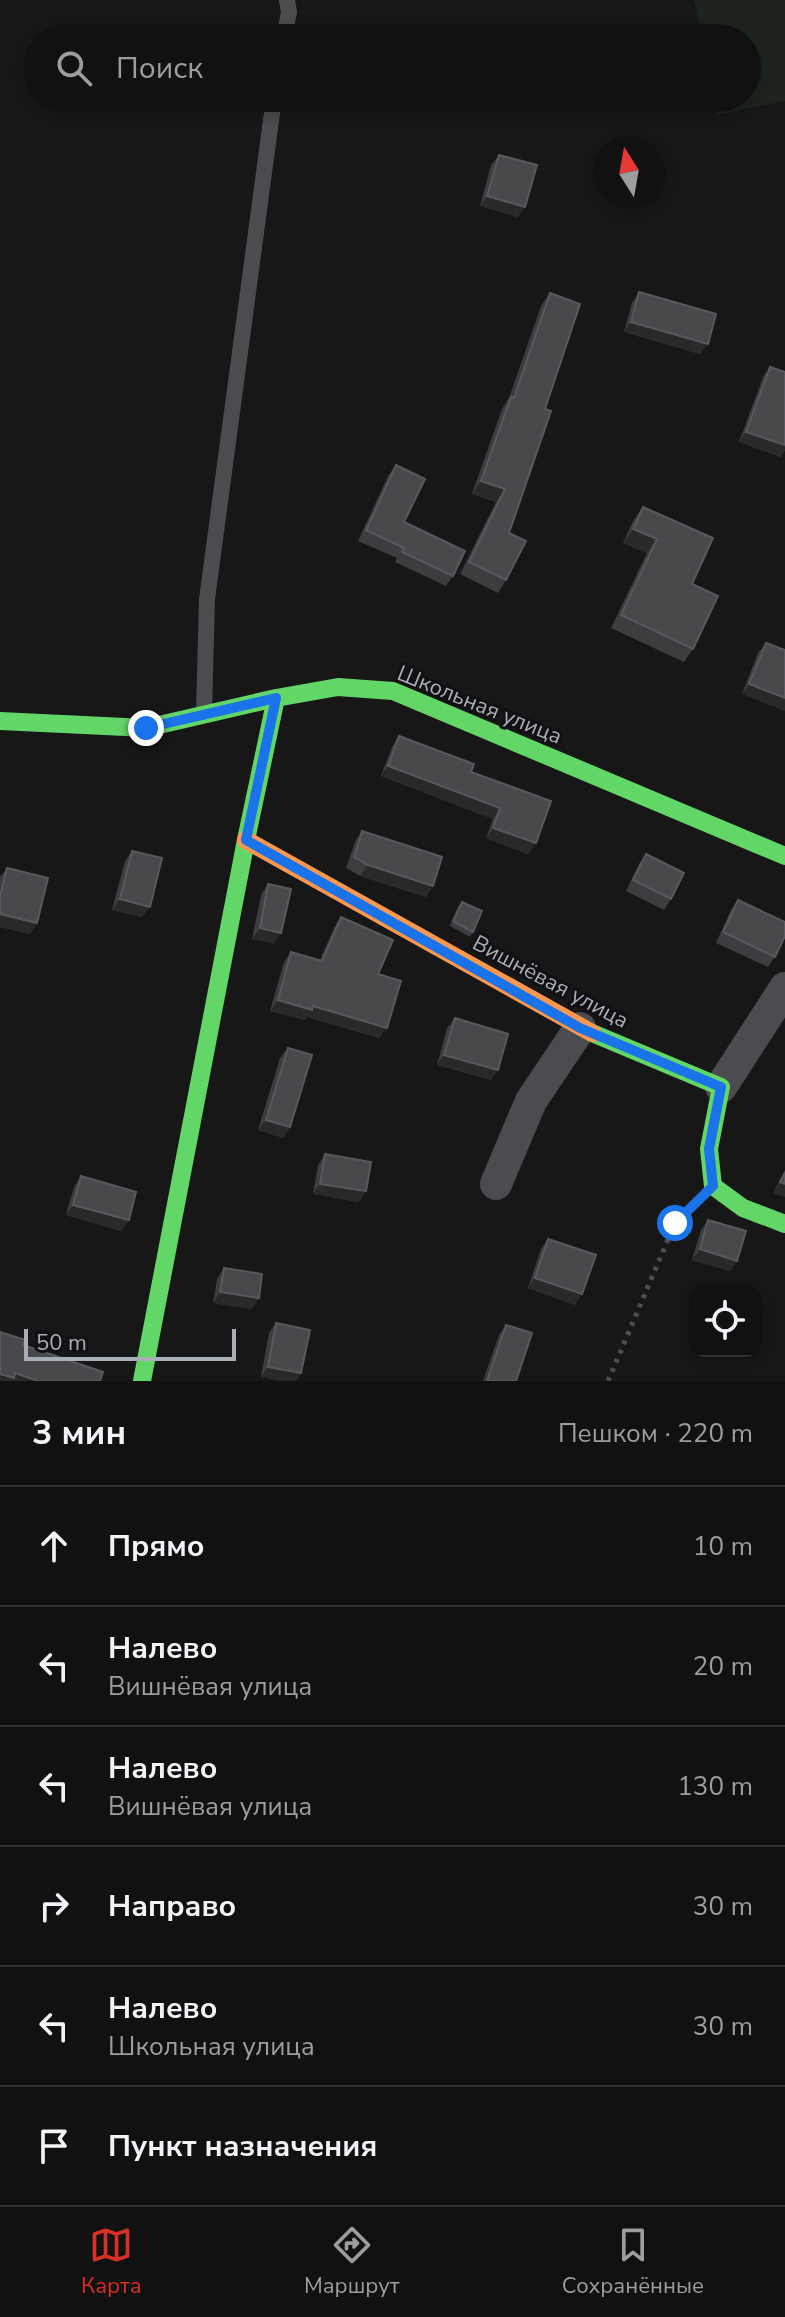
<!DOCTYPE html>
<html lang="ru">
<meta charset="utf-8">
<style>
:root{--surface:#111;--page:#1e1f1f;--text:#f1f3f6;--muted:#9c9d9f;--line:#303131;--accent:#d93025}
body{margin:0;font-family:"Nunito Sans",sans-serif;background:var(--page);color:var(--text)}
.controls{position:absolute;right:24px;bottom:24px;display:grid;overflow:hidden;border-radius:16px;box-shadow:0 4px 12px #0003}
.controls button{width:72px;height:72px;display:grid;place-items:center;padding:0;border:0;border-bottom:2px solid var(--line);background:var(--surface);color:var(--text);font:40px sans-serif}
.compass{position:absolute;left:593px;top:136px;width:72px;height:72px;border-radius:50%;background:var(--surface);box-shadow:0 4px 12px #0003;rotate:349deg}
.scale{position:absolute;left:24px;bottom:20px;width:212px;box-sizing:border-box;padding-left:8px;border:4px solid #a8adb8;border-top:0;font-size:22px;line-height:28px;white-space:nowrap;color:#a8adb8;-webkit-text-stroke:6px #111113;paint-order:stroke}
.stop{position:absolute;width:24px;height:24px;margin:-18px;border:6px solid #1a73e8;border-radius:50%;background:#fff}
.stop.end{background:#1a73e8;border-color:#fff;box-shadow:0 2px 8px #0008}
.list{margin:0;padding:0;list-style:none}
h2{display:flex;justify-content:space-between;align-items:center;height:104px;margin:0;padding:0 32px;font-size:34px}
h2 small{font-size:26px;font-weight:400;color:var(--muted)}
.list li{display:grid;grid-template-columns:52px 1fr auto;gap:24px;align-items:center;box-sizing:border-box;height:120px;padding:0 32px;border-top:2px solid var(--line)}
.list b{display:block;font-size:30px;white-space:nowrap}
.list p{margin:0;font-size:26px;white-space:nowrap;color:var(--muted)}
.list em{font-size:26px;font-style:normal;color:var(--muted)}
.icon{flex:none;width:44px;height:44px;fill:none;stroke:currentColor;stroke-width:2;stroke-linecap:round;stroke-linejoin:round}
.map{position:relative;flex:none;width:785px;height:1381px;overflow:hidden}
.search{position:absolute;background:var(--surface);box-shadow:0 4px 12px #0003;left:24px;right:24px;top:24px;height:88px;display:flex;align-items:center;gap:20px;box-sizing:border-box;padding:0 28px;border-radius:44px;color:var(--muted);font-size:30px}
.sheet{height:824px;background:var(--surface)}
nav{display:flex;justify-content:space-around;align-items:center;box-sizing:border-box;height:112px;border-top:2px solid var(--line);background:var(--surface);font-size:22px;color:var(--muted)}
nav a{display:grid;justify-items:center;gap:4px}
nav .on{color:var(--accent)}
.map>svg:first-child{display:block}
</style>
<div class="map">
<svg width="785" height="1381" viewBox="0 0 785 1381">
<rect width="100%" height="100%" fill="#171717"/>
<path fill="#1d241e" d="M 694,0 L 785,0 L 785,101 L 716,115 L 713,98 L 747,98 L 747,38 L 702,38 Z"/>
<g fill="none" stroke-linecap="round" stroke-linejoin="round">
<path stroke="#4d4e52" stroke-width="5" stroke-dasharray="4 6" stroke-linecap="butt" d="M 608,1381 L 675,1223 L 689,1209"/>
<path stroke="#4b4c50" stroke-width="16" d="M 284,38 L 289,12 L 287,0
M 204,712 L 207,599 L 274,98"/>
<path stroke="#4b4c50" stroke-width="32" d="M 721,1087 L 785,988
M 496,1184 L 531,1101 L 580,1028"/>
<path stroke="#63d668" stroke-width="18" d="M 0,721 L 146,728 L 276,698 L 338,687 L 393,691 L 785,856
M 592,1033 L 721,1087 L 709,1149 L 713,1186 L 743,1208 L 785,1224
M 142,1381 L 246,840 L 276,698"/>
<path stroke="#ff974d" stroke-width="18" d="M 246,840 L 592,1033"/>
</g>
<path fill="#3d3d3f" d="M 499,155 L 518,217 L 480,206 L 491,165 Z
M 639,292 L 708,344 L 700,354 L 624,332 L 632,303 Z
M 550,293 L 545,409 L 509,533 L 506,580 L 498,593 L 460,574 L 496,502 L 472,494 L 502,409 L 509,398 L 541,306 Z
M 770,367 L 785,372 L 785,450 L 781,457 L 739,442 L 763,377 Z
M 396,465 L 404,522 L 453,576 L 446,586 L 395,562 L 397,558 L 358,541 L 388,476 Z
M 643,507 L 692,584 L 693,649 L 684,662 L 611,628 L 647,553 L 623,543 L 633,521 Z
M 766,643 L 785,650 L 742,694 L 758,653 Z
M 399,736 L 471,772 L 536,843 L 528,854 L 486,838 L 493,819 L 381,776 L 392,747 Z
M 362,831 L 433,886 L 426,897 L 360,876 L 346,868 L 355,842 Z
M 132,851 L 142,917 L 112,910 L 125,861 Z
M 646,854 L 671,899 L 664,910 L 626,891 L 639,864 Z
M 7,868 L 37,923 L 30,934 L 0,927 L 0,877 Z
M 268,884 L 274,943 L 252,939 L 261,895 Z
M 738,900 L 775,957 L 768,967 L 716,943 L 731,910 Z
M 462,902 L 473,932 L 470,937 L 450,926 L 458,907 Z
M 341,917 L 378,974 L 379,1038 L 307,1017 L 305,1020 L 270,1011 L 284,962 L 291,952 L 320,960 L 334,928 Z
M 455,1018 L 491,1080 L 437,1065 L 447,1028 Z
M 288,1048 L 290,1127 L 283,1138 L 258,1130 L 280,1058 Z
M 325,1154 L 359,1202 L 313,1194 L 318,1165 Z
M 785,1170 L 785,1197 L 773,1193 Z
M 81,1176 L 129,1220 L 121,1231 L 66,1215 L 74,1187 Z
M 708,1220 L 737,1261 L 730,1271 L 692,1260 L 701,1230 Z
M 548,1239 L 575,1305 L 528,1288 L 541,1249 Z
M 224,1268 L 259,1298 L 251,1309 L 213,1303 L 217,1279 Z
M 276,1323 L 310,1330 L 261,1377 L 269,1333 Z
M 506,1325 L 516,1381 L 483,1381 L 499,1335 Z"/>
<path fill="#29292a" d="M 487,196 L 525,207 L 518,217 L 480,206 Z
M 631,322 L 708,344 L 700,354 L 624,332 Z
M 746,432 L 785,445 L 785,450 L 781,457 L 739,442 Z
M 481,481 L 505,489 L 496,502 L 472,494 Z
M 633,529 L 657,539 L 647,553 L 623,543 Z
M 749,684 L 785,698 L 785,711 L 742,694 Z
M 388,766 L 500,808 L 493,819 L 381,776 Z
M 493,828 L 536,843 L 528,854 L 486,838 Z
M 368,865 L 433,886 L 426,897 L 360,876 Z
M 120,899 L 150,907 L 142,917 L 112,910 Z
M 0,914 L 37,923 L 30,934 L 0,927 Z
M 260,928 L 281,933 L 274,943 L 252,939 Z
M 278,1000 L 313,1006 L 387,1028 L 379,1038 L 307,1017 L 305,1020 L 270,1011 Z
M 444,1055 L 498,1070 L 491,1080 L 437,1065 Z
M 266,1120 L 290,1127 L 283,1138 L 258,1130 Z
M 780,1182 L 785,1184 L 785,1197 L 773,1193 Z
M 320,1184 L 366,1191 L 359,1202 L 313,1194 Z
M 73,1205 L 129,1220 L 121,1231 L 66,1215 Z
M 700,1249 L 737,1261 L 730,1271 L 692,1260 Z
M 535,1278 L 582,1294 L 575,1305 L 528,1288 Z
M 220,1292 L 259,1298 L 251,1309 L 213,1303 Z
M 268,1367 L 301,1373 L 296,1381 L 280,1381 L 261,1377 Z
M 15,1373 L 38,1381 L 0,1381 L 0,1374 Z"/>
<path fill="#49494c" stroke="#58595d" stroke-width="2" d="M 499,155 L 537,165 L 525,207 L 487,196 Z
M 639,292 L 716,314 L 708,344 L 631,322 Z
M 550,293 L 580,304 L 545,409 L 551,411 L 509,533 L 526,541 L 506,580 L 469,562 L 505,489 L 481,481 L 511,397 L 514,398 Z
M 770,367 L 785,372 L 785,445 L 746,432 Z
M 396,465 L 425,479 L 404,522 L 465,551 L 453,576 L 402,552 L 404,548 L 366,530 Z
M 643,507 L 713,538 L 692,584 L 718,596 L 693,649 L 621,615 L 657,539 L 633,529 Z
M 766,643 L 785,650 L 785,698 L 749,684 Z
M 399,736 L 474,764 L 471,772 L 551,801 L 536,843 L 493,828 L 500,808 L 388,766 Z
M 362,831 L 442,857 L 433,886 L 368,865 L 354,857 Z
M 132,851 L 162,858 L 150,907 L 120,899 Z
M 646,854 L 684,873 L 671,899 L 633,880 Z
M 7,868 L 48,878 L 37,923 L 0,914 L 0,896 Z
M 268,884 L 291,889 L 281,933 L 260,928 Z
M 738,900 L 785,922 L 785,936 L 775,957 L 723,932 Z
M 462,902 L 482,911 L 473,932 L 453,921 Z
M 341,917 L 393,940 L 378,974 L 401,981 L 387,1028 L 313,1006 L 312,1010 L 278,1000 L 291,952 L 322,961 Z
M 455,1018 L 508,1034 L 498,1070 L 444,1055 Z
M 288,1048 L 312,1055 L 290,1127 L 266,1120 Z
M 325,1154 L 371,1162 L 366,1191 L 320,1184 Z
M 785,1173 L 785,1184 L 780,1182 Z
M 81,1176 L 136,1192 L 129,1220 L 73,1205 Z
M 708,1220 L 746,1231 L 737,1261 L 700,1249 Z
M 548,1239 L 596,1255 L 582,1294 L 535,1278 Z
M 224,1268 L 262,1274 L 259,1298 L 220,1292 Z
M 276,1323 L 310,1330 L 301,1373 L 268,1367 Z
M 506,1325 L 532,1333 L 516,1381 L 487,1381 Z
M 0,1332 L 25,1340 L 23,1345 L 103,1372 L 100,1381 L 38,1381 L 15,1373 L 14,1378 L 0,1374 Z"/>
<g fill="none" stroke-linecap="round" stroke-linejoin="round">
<path stroke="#1a73e8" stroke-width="10" d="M 146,728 L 276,698 L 246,840 L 580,1028 L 721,1087 L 709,1149 L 713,1186 L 675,1223"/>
</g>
<g text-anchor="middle" stroke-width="6" stroke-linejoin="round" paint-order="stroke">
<g font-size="22" fill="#a8adb8" stroke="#111113">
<text transform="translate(480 704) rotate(22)" y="8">Школьная улица</text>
<text transform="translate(551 981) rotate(28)" y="8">Вишнёвая улица</text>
</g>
</g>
</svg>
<div class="controls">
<button><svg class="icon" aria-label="locate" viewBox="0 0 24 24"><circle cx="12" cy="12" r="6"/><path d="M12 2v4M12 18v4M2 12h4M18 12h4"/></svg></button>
</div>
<svg class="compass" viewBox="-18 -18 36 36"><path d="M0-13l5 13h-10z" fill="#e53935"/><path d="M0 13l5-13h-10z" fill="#9c9d9f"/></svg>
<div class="scale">50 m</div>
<div class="stop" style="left:675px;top:1223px"></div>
<div class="stop end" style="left:146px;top:728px"></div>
<div class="search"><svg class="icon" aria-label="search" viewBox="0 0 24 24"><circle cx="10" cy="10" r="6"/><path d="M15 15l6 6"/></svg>Поиск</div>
</div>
<section class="sheet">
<h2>3 мин<small>Пешком · 220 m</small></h2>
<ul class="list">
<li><svg class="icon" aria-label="ahead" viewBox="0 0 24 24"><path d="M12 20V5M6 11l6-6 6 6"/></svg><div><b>Прямо</b></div><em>10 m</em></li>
<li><svg class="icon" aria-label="left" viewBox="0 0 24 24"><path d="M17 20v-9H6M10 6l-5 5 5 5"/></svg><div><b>Налево</b><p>Вишнёвая улица</p></div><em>20 m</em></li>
<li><svg class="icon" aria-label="left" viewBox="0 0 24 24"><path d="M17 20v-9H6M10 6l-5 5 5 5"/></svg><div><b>Налево</b><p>Вишнёвая улица</p></div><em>130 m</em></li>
<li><svg class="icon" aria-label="right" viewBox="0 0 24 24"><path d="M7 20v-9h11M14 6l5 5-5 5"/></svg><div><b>Направо</b></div><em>30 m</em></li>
<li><svg class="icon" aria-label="left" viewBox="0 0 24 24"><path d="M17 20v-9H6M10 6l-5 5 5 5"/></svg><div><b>Налево</b><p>Школьная улица</p></div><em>30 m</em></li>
<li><svg class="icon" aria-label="arrive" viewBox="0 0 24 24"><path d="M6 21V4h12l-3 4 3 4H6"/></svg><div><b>Пункт назначения</b></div></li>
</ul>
</section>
<nav>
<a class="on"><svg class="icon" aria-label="map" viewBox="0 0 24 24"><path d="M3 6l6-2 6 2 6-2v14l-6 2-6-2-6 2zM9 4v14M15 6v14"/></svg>Карта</a>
<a><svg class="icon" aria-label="directions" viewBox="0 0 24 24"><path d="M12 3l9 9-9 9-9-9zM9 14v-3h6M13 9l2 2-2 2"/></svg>Маршрут</a>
<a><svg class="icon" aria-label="saved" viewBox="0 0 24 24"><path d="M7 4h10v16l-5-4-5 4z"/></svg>Сохранённые</a>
</nav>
